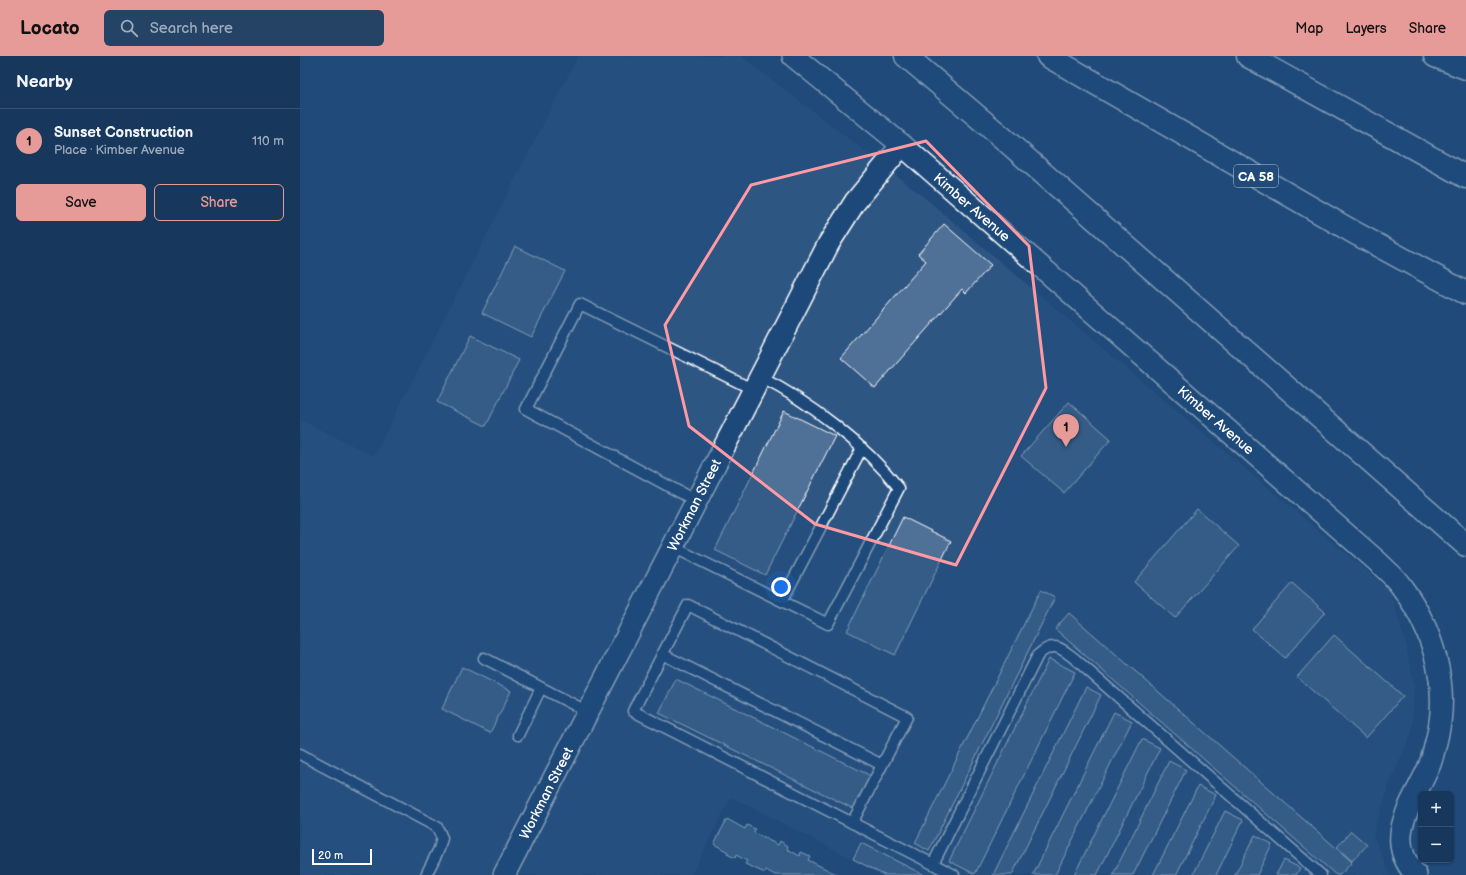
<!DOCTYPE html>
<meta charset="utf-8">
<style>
:root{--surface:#17385c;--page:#244365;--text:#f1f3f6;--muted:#9eacbb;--line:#365272;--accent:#e69b98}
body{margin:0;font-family:"Balsamiq Sans",sans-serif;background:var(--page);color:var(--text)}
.controls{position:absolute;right:12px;bottom:12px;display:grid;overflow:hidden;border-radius:6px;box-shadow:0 1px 3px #0004}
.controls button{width:36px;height:36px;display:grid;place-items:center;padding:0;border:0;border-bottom:1px solid var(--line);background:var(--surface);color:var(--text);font:20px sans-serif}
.scale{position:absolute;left:12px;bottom:10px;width:60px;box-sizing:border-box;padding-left:4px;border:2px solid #fff;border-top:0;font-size:11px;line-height:14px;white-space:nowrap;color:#fff;-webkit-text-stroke:3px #1f4a7a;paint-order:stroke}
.you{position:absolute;left:481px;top:531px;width:14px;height:14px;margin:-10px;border:3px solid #fff;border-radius:50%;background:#1a73e8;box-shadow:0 0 0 6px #1a73e833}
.badge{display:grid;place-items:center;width:26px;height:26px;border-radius:50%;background:var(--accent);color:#111;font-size:13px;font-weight:700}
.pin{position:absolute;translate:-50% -33px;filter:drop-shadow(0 1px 2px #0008)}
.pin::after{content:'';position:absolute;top:21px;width:14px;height:12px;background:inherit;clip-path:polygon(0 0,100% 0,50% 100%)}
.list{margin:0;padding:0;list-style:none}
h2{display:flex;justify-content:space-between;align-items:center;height:52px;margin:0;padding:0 16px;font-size:17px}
h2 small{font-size:13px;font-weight:400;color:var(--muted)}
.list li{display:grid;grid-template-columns:26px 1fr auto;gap:12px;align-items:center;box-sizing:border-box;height:64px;padding:0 16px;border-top:1px solid var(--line)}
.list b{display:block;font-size:15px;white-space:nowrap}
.list p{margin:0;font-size:13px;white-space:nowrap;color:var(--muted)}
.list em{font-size:13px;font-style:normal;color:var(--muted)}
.actions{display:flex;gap:8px;padding:12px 16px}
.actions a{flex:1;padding:9px 0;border:1px solid var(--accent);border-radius:6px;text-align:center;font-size:14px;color:var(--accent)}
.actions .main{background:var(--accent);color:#111}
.icon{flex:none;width:22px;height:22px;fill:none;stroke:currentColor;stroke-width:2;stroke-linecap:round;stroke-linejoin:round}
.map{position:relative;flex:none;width:1166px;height:819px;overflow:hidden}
header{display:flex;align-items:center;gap:24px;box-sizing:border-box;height:56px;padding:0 20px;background:var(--accent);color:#111}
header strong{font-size:19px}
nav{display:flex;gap:22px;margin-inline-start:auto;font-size:14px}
.search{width:280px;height:36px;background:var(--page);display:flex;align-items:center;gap:10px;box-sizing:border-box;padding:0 14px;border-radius:6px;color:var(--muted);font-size:15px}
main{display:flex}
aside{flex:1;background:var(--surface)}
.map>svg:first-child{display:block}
</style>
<header>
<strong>Locato</strong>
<div class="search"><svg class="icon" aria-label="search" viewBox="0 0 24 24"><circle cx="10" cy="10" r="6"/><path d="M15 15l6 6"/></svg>Search here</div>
<nav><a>Map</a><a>Layers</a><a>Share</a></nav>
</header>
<main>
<aside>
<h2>Nearby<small></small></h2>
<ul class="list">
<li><span class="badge">1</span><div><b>Sunset Construction</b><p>Place · Kimber Avenue</p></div><em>110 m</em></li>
</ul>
<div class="actions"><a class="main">Save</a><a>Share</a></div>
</aside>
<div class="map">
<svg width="1166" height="819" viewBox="0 0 1166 819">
<rect width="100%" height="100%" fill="#1f4a7a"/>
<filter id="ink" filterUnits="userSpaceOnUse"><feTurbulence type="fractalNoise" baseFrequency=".025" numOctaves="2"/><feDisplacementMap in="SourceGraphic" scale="8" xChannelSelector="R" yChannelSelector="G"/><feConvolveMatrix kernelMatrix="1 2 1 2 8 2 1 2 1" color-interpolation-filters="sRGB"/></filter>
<g filter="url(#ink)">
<path fill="#2e5683" d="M 278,0 L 441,0 L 619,137 L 1090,535 L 1106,589 L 1114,630 L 1112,676 L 1091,724 L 1073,778 L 1090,819 L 584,819 L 431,741 L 391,819 L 0,819 L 0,364 L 74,400 Z"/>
<path fill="#507197" stroke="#fff" d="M 644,168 L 691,209 L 666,237 L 662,233 L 575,332 L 541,302 L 626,205 L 618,198 Z
M 215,190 L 265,215 L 231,281 L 182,257 Z
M 170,280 L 219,304 L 186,370 L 137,346 Z
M 769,346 L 811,383 L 764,437 L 721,400 Z
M 484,355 L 535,380 L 465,519 L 415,494 Z
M 897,453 L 939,490 L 875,562 L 834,526 Z
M 603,461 L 651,485 L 595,599 L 547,575 Z
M 992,527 L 1025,556 L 985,602 L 952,573 Z
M 741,534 L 755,541 L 629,795 L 615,787 Z
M 769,557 L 1052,806 L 1040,819 L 1036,819 L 755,573 Z
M 1034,579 L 1103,640 L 1066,682 L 997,621 Z
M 749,603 L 775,616 L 675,818 L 649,805 Z
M 162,611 L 211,635 L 190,677 L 142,653 Z
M 376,623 L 571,720 L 554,753 L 359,657 Z
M 786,631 L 801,639 L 712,819 L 693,819 Z
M 814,656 L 832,665 L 755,819 L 733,819 Z
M 842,683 L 860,692 L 797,819 L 774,819 Z
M 869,705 L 886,714 L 833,819 L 813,819 Z
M 898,730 L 916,739 L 876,819 L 853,819 Z
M 925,755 L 943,764 L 916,819 L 893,819 Z
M 427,763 L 445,773 L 447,769 L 455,773 L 454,777 L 478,789 L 480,785 L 488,790 L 487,793 L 500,800 L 501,796 L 510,800 L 508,804 L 538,819 L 475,819 L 466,814 L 465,817 L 445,808 L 447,805 L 436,799 L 435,802 L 427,798 L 428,796 L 414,788 Z
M 1051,775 L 1067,789 L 1052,805 L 1037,791 Z
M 955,779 L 972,788 L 957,819 L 935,819 Z
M 561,787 L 624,819 L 584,819 L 553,803 Z
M 984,804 L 1000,812 L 996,819 L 976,819 Z"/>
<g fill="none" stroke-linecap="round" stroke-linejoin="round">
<defs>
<path id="service" d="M 396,445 L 226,353 L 280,248 L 454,334
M 373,491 L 528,568 L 599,432 C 564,388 510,346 460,321
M 482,545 L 562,392
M 362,598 L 582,709
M 184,602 L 288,656
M 218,679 L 241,632
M 0,698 L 137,771 L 142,782 L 139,793 L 126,819
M 552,767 L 607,661 L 388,549 L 333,655 L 633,808
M 654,819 L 633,808 L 738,599 C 753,585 760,591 775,603 L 1021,819"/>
<path id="minor" d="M 493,0 L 602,89 L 1078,506 C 1086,514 1095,521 1101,530 C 1133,573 1150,629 1137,682 C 1135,690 1133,700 1130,708 C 1115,745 1081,781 1116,819
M 204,819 L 529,187 L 555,146 L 602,89"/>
<path id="motorway" d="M 606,0 L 704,83 L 1166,489
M 748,0 L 1055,177 L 1166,237
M 948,0 L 1166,121
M 1135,0 L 1166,12"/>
</defs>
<use href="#service" stroke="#fff" stroke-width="13"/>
<use href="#minor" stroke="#fff" stroke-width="24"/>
<use href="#motorway" stroke="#fff" stroke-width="25"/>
<use href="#service" stroke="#1f4a7a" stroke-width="10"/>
<use href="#minor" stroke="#1f4a7a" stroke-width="21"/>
<use href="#motorway" stroke="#1f4a7a" stroke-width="22"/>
</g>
</g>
<path d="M0 0H1166V819H0ZM 626,85 L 729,190 L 746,332 L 656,509 L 515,468 L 389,370 L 365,269 L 451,129 Z" fill="#1f4a7a" fill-opacity=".55" fill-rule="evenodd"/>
<path fill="none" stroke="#ff9aa2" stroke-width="3" stroke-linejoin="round" d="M 626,85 L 729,190 L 746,332 L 656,509 L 515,468 L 389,370 L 365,269 L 451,129 Z"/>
<g text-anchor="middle" stroke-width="3" stroke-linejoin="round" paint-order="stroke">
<rect fill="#1f4a7a" stroke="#bcc9d7" stroke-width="1" x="934" y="109" width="44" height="22" rx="3"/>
<g font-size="13" font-weight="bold" fill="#fff">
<text x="956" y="125">CA 58</text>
</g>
<g font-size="14" fill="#fff" stroke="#1f4a7a">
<text transform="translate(672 151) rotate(41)" y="5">Kimber Avenue</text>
<text transform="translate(916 364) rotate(41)" y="5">Kimber Avenue</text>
<text transform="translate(394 449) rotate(-63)" y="5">Workman Street</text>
<text transform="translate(246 737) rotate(-63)" y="5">Workman Street</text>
</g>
</g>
</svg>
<div class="controls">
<button>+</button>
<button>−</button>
</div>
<div class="scale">20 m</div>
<div class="you"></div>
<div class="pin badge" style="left:766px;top:391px">1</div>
</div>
</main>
